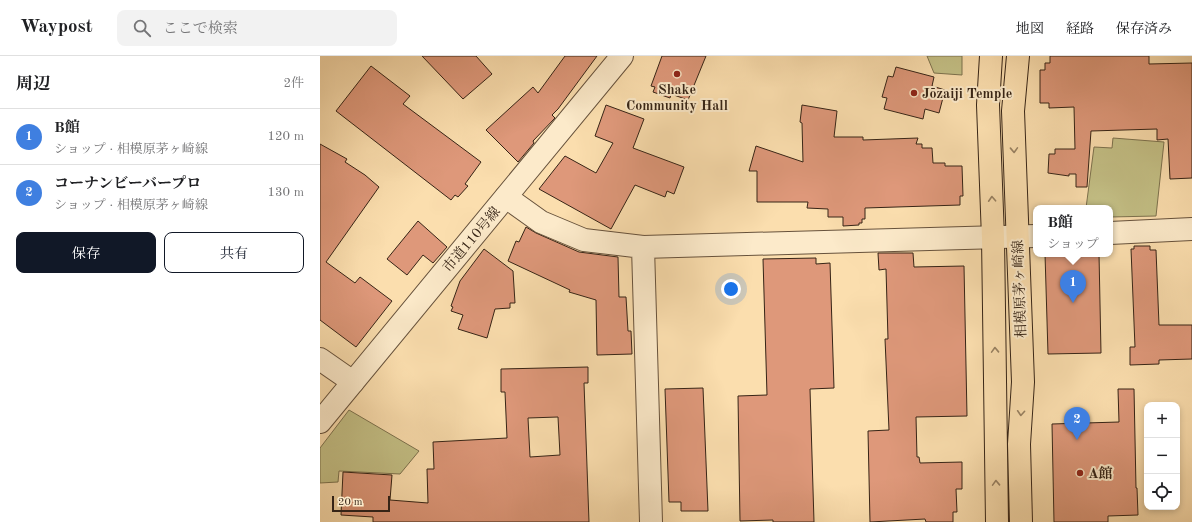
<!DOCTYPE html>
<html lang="ja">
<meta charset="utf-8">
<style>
:root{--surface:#fff;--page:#f2f2f2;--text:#202124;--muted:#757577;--line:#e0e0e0;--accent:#111827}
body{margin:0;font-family:"Old Standard TT","Noto Serif JP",serif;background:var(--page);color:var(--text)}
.controls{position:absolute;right:12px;bottom:12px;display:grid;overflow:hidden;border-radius:8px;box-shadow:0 2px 6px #0003}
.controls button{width:36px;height:36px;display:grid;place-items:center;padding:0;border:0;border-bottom:1px solid var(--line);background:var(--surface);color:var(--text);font:20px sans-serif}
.scale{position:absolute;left:12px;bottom:10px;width:58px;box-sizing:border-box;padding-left:4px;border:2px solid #362416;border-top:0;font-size:11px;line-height:14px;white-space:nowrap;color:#362416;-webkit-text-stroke:3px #fceaca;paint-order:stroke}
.you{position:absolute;left:411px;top:233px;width:14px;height:14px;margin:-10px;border:3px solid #fff;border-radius:50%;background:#1a73e8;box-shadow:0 0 0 6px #1a73e833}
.badge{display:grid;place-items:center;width:26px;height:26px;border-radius:50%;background:var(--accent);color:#fff;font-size:13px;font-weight:700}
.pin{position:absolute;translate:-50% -33px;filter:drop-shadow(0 1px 2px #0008)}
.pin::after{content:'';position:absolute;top:21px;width:14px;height:12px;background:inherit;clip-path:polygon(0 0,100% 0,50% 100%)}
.popup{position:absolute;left:713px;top:149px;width:80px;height:52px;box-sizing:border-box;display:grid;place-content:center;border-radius:8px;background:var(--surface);filter:drop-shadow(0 1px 3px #0005);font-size:13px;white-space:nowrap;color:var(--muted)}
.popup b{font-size:15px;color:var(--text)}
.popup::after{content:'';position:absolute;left:50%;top:100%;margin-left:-8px;border:8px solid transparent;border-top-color:var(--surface)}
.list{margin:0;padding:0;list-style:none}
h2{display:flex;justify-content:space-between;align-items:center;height:52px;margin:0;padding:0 16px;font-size:17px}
h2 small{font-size:13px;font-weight:400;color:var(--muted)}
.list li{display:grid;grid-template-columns:26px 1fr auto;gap:12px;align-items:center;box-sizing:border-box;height:56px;padding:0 16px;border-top:1px solid var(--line)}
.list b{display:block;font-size:15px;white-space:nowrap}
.list p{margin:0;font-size:13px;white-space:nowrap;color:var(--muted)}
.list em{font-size:13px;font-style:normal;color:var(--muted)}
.actions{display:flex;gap:8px;padding:12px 16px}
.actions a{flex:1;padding:9px 0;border:1px solid var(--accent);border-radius:8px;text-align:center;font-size:14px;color:var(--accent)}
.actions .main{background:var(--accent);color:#fff}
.icon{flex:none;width:22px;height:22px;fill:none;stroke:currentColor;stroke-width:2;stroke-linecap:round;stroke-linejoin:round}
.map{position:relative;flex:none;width:872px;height:466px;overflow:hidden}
header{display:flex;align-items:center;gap:24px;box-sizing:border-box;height:56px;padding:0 20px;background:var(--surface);border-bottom:1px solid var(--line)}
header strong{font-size:19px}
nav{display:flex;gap:22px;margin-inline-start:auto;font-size:14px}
.search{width:280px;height:36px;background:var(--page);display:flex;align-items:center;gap:10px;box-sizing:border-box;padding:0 14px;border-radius:8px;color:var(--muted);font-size:15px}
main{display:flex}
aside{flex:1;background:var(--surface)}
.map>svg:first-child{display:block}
</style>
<header>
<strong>Waypost</strong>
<div class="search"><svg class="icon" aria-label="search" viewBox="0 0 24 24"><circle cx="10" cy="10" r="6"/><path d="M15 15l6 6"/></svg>ここで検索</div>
<nav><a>地図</a><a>経路</a><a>保存済み</a></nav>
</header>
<main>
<aside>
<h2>周辺<small>2件</small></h2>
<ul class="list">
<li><span class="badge" style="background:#3f7fe0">1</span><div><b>B館</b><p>ショップ · 相模原茅ヶ崎線</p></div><em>120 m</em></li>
<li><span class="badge" style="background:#3f7fe0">2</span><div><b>コーナンビーバープロ</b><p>ショップ · 相模原茅ヶ崎線</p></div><em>130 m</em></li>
</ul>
<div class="actions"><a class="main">保存</a><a>共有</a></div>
</aside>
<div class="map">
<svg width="872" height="466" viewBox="0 0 872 466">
<rect width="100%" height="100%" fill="#fbdeae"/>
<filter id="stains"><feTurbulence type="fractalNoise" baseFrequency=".005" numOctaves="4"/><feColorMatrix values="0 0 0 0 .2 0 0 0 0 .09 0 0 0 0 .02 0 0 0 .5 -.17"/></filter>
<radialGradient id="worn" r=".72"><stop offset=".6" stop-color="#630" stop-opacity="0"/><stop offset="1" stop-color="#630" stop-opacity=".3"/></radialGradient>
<path fill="#c4c086" stroke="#7d724e" d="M 607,0 L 642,0 L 642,19 L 614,17 Z
M 793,82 L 844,86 L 836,160 L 790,161 L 790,152 L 766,152 L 774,91 L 792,92 Z
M 29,354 L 99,395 L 80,418 L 19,415 L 18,426 L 0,427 L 0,392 Z"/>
<path fill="#de987a" stroke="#362416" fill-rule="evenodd" d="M 102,0 L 156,0 L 172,18 L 143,43 Z
M 245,0 L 277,0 L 238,53 L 232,59 L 235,62 L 213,85 L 214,87 L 198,106 L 166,74 L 213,31 L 218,37 Z
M 342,0 L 386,0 L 368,44 L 351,38 L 350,42 L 333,36 L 335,31 L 331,30 Z
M 730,0 L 829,0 L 829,8 L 872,7 L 872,122 L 850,123 L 848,83 L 837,84 L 837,73 L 771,75 L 767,131 L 756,131 L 756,118 L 749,118 L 749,120 L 728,117 L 729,98 L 735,98 L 735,93 L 755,93 L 754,51 L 729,52 L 729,47 L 720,47 L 720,14 L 725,14 L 725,7 L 730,7 Z
M 51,10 L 90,40 L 83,48 L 161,106 L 145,128 L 148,130 L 138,141 L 135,139 L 131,144 L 16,55 Z
M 576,11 L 614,21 L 612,30 L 625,34 L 619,57 L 605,53 L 603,63 L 564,53 L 567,42 L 562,41 L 568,20 L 573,21 Z
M 286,49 L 324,63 L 313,92 L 364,111 L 354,138 L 347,135 L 345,141 L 315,129 L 291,173 L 219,133 L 245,100 L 276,117 L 293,87 L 275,80 Z
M 482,49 L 517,55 L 514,81 L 543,81 L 543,84 L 598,82 L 596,88 L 602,88 L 602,92 L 612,92 L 613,107 L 625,107 L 625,110 L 642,110 L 643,140 L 640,140 L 640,149 L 545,152 L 545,163 L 542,163 L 542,167 L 539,167 L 539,169 L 523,170 L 523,161 L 508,161 L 508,153 L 487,152 L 488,146 L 437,146 L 437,115 L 429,115 L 436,90 L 483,106 L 482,67 L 480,66 Z
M 0,88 L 27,103 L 25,106 L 45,119 L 59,131 L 6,206 L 35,227 L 40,221 L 72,245 L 36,291 L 0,264 Z
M 98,165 L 127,191 L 113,207 L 103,199 L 87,219 L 67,203 Z
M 206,171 L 216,177 L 259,196 L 298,201 L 299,241 L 306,241 L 308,275 L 311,275 L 312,298 L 277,299 L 276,244 L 249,236 L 250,234 L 188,205 L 196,185 L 199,186 Z
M 814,190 L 830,190 L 830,194 L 836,194 L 839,269 L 872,269 L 872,303 L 839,304 L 839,308 L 810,309 L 810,291 L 815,291 L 811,193 L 814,193 Z
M 164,193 L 193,215 L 195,247 L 190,247 L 190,252 L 175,253 L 167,282 L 138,273 L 143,259 L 131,255 L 133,251 L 131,250 L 140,225 Z
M 558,197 L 593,197 L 594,211 L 644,210 L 647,360 L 596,361 L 597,401 L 599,401 L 600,407 L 642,406 L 642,433 L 636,433 L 637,456 L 633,456 L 633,466 L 606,466 L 605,463 L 550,466 L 548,375 L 569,374 L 565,283 L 568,283 L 566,213 L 559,214 Z
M 725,198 L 779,198 L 781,297 L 728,298 Z
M 496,202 L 496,208 L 510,207 L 514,332 L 490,333 L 494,466 L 453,466 L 453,464 L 420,465 L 418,340 L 447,339 L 443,203 Z
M 268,311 L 268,327 L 264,327 L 269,466 L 53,466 L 53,461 L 21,459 L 23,416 L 72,419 L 70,444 L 108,447 L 107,413 L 114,413 L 113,386 L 187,382 L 185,336 L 181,336 L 181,313 ZM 238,361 L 240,399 L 210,401 L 208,362 Z
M 383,332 L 388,455 L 361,455 L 361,446 L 349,446 L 345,333 Z
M 798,333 L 814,333 L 816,432 L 817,432 L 818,459 L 788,460 L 788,466 L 734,466 L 732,368 L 799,366 Z"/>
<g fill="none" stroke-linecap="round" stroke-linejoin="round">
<defs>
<path id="minor" d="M 186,141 L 221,166 L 264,184 L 323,191 L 716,180
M 790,177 L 872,173
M 323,191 L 331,466
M 0,303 L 33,326"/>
<path id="tertiary" d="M 0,366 L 302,0"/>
<path id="primary" d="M 671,0 L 668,49 L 673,182 L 677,466
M 698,0 L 693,55 L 703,326 L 699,388 L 701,466"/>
</defs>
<use href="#minor" stroke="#67523c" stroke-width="24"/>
<use href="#tertiary" stroke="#67523c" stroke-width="24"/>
<use href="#primary" stroke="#362416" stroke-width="24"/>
<use href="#minor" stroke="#fceaca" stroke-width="22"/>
<use href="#tertiary" stroke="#fceaca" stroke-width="22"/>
<use href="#primary" stroke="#fbdeae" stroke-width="22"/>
</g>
<defs><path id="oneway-chevron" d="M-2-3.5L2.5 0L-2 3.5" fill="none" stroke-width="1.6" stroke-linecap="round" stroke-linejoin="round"/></defs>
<g stroke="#988162">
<use href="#oneway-chevron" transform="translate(694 94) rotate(88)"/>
<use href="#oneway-chevron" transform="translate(672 143) rotate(-93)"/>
<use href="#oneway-chevron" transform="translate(675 294) rotate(-92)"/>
<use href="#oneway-chevron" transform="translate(701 357) rotate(94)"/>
<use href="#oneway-chevron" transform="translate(676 427) rotate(-92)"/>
</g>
<g fill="#8f2418" stroke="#fceaca" stroke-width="1.5">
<circle cx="357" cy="18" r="4"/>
<circle cx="594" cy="37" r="4"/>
<circle cx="760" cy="417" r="4"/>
</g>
<g text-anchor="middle" stroke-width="4" stroke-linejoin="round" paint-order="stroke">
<g font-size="14" font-weight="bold" fill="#362416" stroke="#fceaca" text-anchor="start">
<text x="357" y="38" text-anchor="middle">Shake<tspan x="357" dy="16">Community Hall</tspan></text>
<text x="602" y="42">Jōzaiji Temple</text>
<text x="768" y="422">A館</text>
</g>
<g font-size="14" fill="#362416" stroke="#fceaca">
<text transform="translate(151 183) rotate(-50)" y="5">市道110号線</text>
<text transform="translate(699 233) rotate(-92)" y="5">相模原茅ヶ崎線</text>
</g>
</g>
<rect width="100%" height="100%" filter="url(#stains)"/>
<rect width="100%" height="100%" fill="url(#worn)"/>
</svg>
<div class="controls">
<button>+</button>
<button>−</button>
<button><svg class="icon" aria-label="locate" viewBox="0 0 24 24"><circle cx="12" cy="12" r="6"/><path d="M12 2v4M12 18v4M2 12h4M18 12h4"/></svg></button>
</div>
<div class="scale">20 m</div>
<div class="you"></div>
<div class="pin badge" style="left:753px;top:247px;background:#3f7fe0">1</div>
<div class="popup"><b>B館</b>ショップ</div>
<div class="pin badge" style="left:757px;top:384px;background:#3f7fe0">2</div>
</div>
</main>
